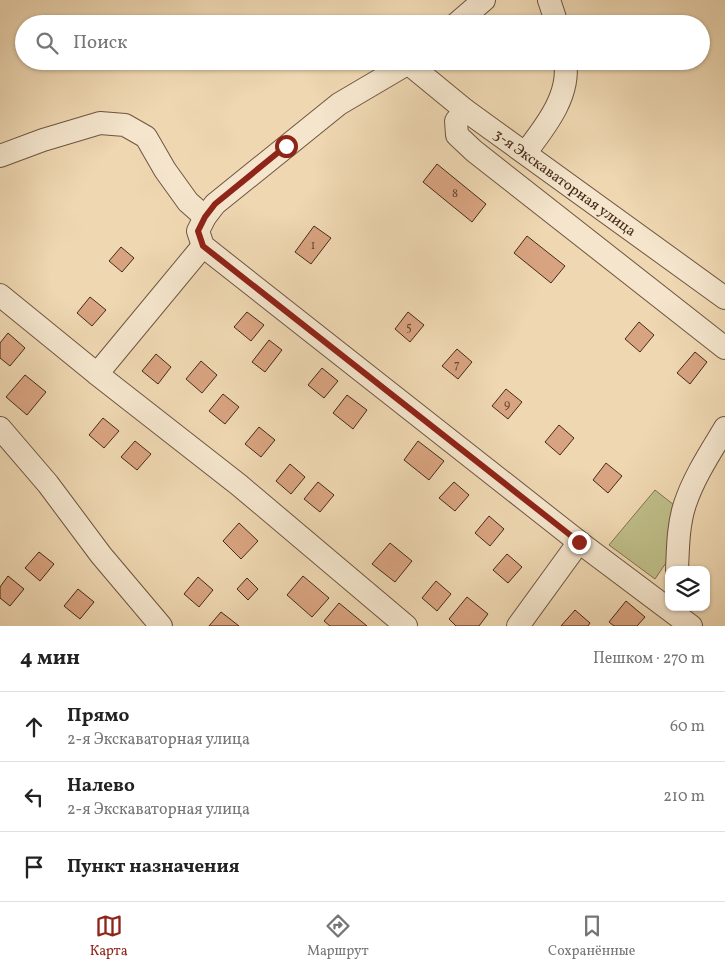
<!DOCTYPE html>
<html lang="ru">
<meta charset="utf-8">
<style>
:root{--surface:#fff;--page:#f2f2f2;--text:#222;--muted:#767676;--line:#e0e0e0;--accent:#8f2418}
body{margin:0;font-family:Vollkorn,serif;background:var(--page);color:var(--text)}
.controls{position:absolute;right:15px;bottom:15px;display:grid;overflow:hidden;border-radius:10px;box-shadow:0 1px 4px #0004}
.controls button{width:45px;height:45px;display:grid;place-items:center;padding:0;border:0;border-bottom:1px solid var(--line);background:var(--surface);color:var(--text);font:25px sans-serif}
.stop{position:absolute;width:15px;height:15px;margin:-11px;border:4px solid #8f2418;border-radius:50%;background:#fff}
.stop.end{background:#8f2418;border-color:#fff;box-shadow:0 1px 5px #0008}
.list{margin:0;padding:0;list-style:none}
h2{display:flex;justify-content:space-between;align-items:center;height:65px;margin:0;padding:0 20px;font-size:21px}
h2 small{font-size:16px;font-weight:400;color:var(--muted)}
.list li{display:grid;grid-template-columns:32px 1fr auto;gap:15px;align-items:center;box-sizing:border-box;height:70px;padding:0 20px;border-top:1px solid var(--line)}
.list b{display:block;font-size:19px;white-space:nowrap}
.list p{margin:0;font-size:16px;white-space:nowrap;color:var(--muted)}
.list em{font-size:16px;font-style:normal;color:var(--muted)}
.icon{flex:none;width:28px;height:28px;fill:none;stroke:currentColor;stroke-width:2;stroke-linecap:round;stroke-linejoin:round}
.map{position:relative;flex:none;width:725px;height:626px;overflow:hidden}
.search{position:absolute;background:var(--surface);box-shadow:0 1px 4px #0004;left:15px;right:15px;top:15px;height:55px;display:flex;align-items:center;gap:12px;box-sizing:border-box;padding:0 18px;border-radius:28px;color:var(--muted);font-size:19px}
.sheet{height:275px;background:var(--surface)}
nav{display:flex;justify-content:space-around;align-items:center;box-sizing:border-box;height:70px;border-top:1px solid var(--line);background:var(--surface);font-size:14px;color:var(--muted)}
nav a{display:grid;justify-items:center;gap:2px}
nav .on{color:var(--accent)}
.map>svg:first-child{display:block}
</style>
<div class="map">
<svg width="725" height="626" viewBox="0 0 725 626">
<rect width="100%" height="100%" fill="#eed7b1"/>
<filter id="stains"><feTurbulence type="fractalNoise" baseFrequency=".004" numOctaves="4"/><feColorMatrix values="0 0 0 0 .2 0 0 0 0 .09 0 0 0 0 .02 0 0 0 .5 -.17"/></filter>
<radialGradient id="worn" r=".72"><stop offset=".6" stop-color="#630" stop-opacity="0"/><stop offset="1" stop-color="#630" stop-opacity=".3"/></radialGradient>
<path fill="#bebd88" stroke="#827451" d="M 655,490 L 674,505 L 670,557 L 655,579 L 609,545 Z"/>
<path fill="#d8a380" stroke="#452a1a" d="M 437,164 L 486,204 L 472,222 L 423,182 Z
M 314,226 L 331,238 L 311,264 L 295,252 Z
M 527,236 L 565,266 L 551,283 L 514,253 Z
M 121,247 L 134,258 L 122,272 L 109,261 Z
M 90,297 L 106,310 L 92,326 L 77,313 Z
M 247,312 L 264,325 L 251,341 L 234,327 Z
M 408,312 L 424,325 L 410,342 L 395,329 Z
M 639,322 L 654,335 L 640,352 L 625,339 Z
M 8,333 L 25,348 L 10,366 L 0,358 L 0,343 Z
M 269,340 L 282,350 L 265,372 L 252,362 Z
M 457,349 L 472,362 L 458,379 L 442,366 Z
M 695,352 L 707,362 L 690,384 L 677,373 Z
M 156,354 L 171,367 L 158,384 L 142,371 Z
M 201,361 L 217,375 L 202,393 L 186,379 Z
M 322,368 L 338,381 L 324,398 L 308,385 Z
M 25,375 L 46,392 L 27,415 L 6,397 Z
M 506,389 L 522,402 L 508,419 L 492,406 Z
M 223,394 L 239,407 L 225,424 L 209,411 Z
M 347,395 L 367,410 L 353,429 L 333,413 Z
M 103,418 L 119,431 L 104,448 L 89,435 Z
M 559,425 L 574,438 L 560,455 L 545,442 Z
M 259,427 L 275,440 L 261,457 L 245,444 Z
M 135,441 L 151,454 L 137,470 L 121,457 Z
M 418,441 L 444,461 L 429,480 L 404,460 Z
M 606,463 L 622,476 L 608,493 L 593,480 Z
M 290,464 L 305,477 L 291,494 L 276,481 Z
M 318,482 L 334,495 L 320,512 L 304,499 Z
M 454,482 L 469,495 L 455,511 L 439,498 Z
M 489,516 L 504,529 L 490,546 L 475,533 Z
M 239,523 L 258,541 L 241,559 L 223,541 Z
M 390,543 L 412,561 L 395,582 L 372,564 Z
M 39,552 L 54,564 L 40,581 L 25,568 Z
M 507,554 L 522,567 L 508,583 L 493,570 Z
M 8,576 L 24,589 L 10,606 L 0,598 L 0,587 Z
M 303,576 L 329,598 L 312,617 L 287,595 Z
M 198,577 L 213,590 L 199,607 L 184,594 Z
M 247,578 L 258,589 L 248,600 L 237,589 Z
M 436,581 L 451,594 L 437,611 L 422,598 Z
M 78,589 L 94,602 L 80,619 L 64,606 Z
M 467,597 L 488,614 L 479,626 L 456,626 L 449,619 Z
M 626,601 L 645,617 L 637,626 L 614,626 L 609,622 Z
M 339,603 L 367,626 L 330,626 L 324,621 Z
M 575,610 L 590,623 L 588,626 L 561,626 Z
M 221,612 L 239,626 L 209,626 Z"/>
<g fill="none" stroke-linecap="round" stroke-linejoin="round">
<defs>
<g id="minor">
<path d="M 549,0 L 557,24"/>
<path d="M 456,24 L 484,0"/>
<path d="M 412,61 L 339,104 L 215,204 L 205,217 L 198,231 L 203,246 L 579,542 L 691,626"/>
<path id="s1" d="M 409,64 L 465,110 L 725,298"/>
<path d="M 465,110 L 456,121 L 457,135 L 474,151 L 725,348"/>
<path d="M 526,152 C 545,127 571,95 565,61"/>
<path d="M 0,156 L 43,140 L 100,123 L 125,125 L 146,137 L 165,170 L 188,202 L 205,217"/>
<path d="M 0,295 L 97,374 L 203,246"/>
<path d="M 97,374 L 239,485 L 406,626"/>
<path d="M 0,428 L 48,484 L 101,555 L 161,626"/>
<path d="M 677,570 C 678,548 678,525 685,504 C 694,477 710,453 725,428"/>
<path d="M 518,626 L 579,542"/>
</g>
</defs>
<use href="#minor" stroke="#6f5540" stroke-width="24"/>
<use href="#minor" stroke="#f4e5cc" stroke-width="22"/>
</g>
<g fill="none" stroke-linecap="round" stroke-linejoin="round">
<path stroke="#8f2418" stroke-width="6" d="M 286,146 L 215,204 L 205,217 L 198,231 L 203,246 L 579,542"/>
</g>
<g text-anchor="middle" stroke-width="5" stroke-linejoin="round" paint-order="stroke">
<g font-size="12" fill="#6a4834">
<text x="455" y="197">8</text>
<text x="313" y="249">1</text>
<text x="409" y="331">5</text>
<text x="457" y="368">7</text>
<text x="507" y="408">9</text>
</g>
<g font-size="15" fill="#452a1a" stroke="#f4e5cc">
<text dy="5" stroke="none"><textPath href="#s1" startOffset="196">3-я Экскаваторная улица</textPath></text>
</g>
</g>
<rect width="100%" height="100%" filter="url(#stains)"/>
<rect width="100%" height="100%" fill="url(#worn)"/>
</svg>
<div class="controls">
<button><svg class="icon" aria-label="layers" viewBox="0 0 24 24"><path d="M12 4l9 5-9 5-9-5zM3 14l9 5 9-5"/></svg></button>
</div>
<div class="stop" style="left:286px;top:146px"></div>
<div class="stop end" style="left:579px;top:542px"></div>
<div class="search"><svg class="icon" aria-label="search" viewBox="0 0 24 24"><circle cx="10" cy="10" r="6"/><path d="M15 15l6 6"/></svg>Поиск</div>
</div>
<section class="sheet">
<h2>4 мин<small>Пешком · 270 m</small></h2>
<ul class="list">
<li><svg class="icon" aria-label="ahead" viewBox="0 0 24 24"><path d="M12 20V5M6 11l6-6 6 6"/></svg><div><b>Прямо</b><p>2-я Экскаваторная улица</p></div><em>60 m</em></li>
<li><svg class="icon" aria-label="left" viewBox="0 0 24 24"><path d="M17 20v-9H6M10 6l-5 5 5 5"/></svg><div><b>Налево</b><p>2-я Экскаваторная улица</p></div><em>210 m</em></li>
<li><svg class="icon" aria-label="arrive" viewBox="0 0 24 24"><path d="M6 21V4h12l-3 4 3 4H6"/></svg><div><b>Пункт назначения</b></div></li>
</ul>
</section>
<nav>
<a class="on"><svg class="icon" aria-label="map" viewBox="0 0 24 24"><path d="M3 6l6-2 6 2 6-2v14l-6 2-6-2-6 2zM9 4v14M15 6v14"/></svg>Карта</a>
<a><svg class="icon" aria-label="directions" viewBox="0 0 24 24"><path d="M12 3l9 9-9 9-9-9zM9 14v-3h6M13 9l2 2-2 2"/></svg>Маршрут</a>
<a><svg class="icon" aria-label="saved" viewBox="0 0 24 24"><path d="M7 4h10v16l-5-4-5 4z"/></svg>Сохранённые</a>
</nav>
